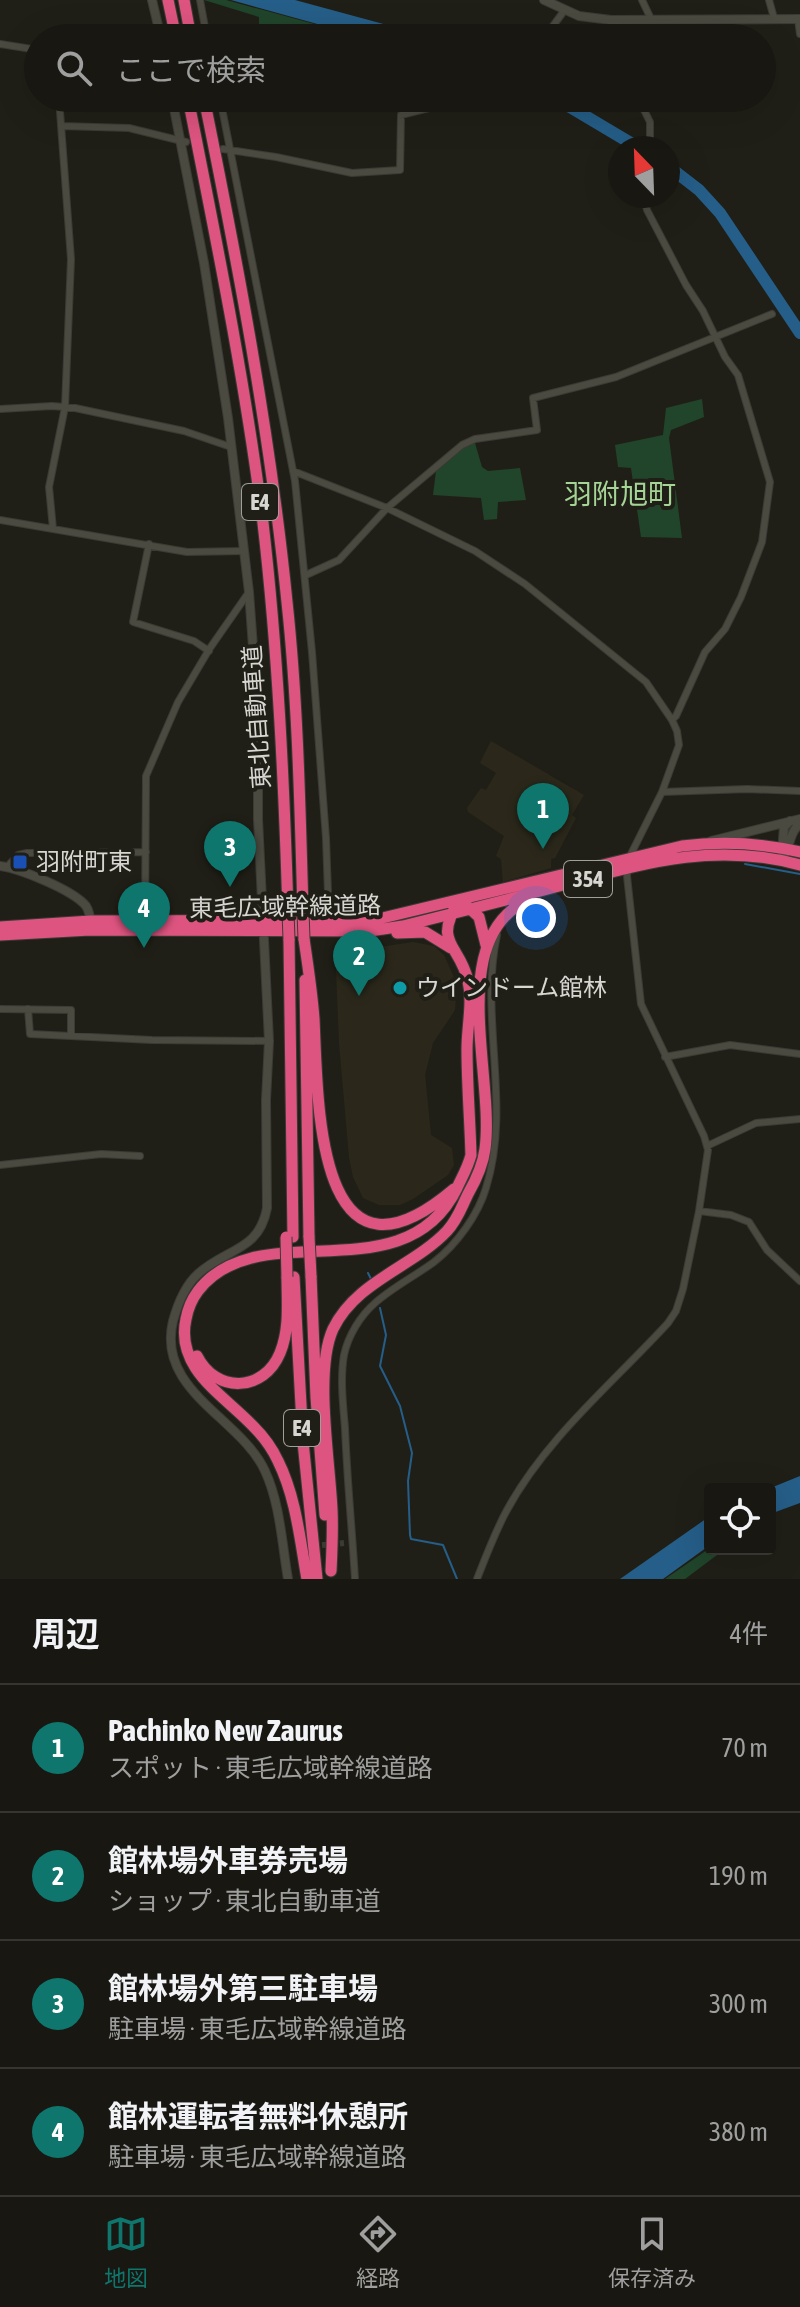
<!DOCTYPE html>
<html lang="ja">
<meta charset="utf-8">
<style>
:root{--surface:#181711;--page:#25241f;--text:#f1f3f6;--muted:#9f9f9f;--line:#363631;--accent:#0f766e}
body{margin:0;font-family:"Asap Condensed","Noto Sans JP",sans-serif;background:var(--page);color:var(--text)}
.controls{position:absolute;right:24px;bottom:24px;display:grid;overflow:hidden;border-radius:8px;box-shadow:0 8px 32px #0002}
.controls button{width:72px;height:72px;display:grid;place-items:center;padding:0;border:0;border-bottom:2px solid var(--line);background:var(--surface);color:var(--text);font:40px sans-serif}
.compass{position:absolute;left:608px;top:136px;width:72px;height:72px;border-radius:50%;background:var(--surface);box-shadow:0 8px 32px #0002;rotate:337deg}
.you{position:absolute;left:536px;top:918px;width:28px;height:28px;margin:-20px;border:6px solid #fff;border-radius:50%;background:#1a73e8;box-shadow:0 0 0 12px #1a73e833}
.badge{display:grid;place-items:center;width:52px;height:52px;border-radius:50%;background:var(--accent);color:#fff;font-size:26px;font-weight:700}
.pin{position:absolute;translate:-50% -66px;filter:drop-shadow(0 2px 4px #0008)}
.pin::after{content:'';position:absolute;top:42px;width:28px;height:24px;background:inherit;clip-path:polygon(0 0,100% 0,50% 100%)}
.list{margin:0;padding:0;list-style:none}
h2{display:flex;justify-content:space-between;align-items:center;height:104px;margin:0;padding:0 32px;font-size:34px}
h2 small{font-size:26px;font-weight:400;color:var(--muted)}
.list li{display:grid;grid-template-columns:52px 1fr auto;gap:24px;align-items:center;box-sizing:border-box;height:128px;padding:0 32px;border-top:2px solid var(--line)}
.list b{display:block;font-size:30px;white-space:nowrap}
.list p{margin:0;font-size:26px;white-space:nowrap;color:var(--muted)}
.list em{font-size:26px;font-style:normal;color:var(--muted)}
.icon{flex:none;width:44px;height:44px;fill:none;stroke:currentColor;stroke-width:2;stroke-linecap:round;stroke-linejoin:round}
.map{position:relative;flex:none;width:800px;height:1579px;overflow:hidden}
.search{position:absolute;background:var(--surface);box-shadow:0 8px 32px #0002;left:24px;right:24px;top:24px;height:88px;display:flex;align-items:center;gap:20px;box-sizing:border-box;padding:0 28px;border-radius:44px;color:var(--muted);font-size:30px}
.sheet{height:616px;background:var(--surface)}
nav{display:flex;justify-content:space-around;align-items:center;box-sizing:border-box;height:112px;border-top:2px solid var(--line);background:var(--surface);font-size:22px;color:var(--muted)}
nav a{display:grid;justify-items:center;gap:4px}
nav .on{color:var(--accent)}
.map>svg:first-child{display:block}
</style>
<div class="map">
<svg width="800" height="1579" viewBox="0 0 800 1579">
<rect width="100%" height="100%" fill="#201f17"/>
<path fill="#2b281b" d="M 491,741 L 584,795 L 572,815 L 576,818 L 555,858 L 551,859 L 551,868 L 503,882 L 501,859 L 496,856 L 504,836 L 468,812 L 467,808 L 481,788 L 486,790 L 496,773 L 480,763 Z
M 413,942 L 434,946 L 444,955 L 457,984 L 455,1010 L 433,1043 L 425,1075 L 431,1135 L 452,1148 L 454,1165 L 448,1175 L 413,1199 L 400,1205 L 379,1205 L 363,1198 L 353,1177 L 349,1157 L 339,1043 L 335,946 L 373,948 Z"/>
<path fill="#20452b" d="M 204,0 L 226,0 L 329,28 L 321,37 C 299,35 280,37 259,36 L 259,17 Z
M 702,399 L 704,417 L 671,430 L 669,438 L 682,538 L 641,537 L 631,468 L 618,467 L 615,445 L 663,435 L 666,408 Z
M 475,443 L 482,467 L 488,471 L 520,468 L 526,500 L 498,502 L 497,519 L 484,520 L 481,498 L 433,495 L 436,471 L 464,447 Z
M 710,1548 L 725,1549 L 685,1579 L 665,1579 Z"/>
<path fill="#255e88" d="M 231,0 L 295,0 L 435,38 L 368,38 Z
M 800,1476 L 800,1503 L 770,1514 L 768,1489 Z
M 710,1516 L 710,1545 L 663,1579 L 620,1579 Z"/>
<g fill="none" stroke-linecap="round" stroke-linejoin="round">
<path stroke="#255e88" stroke-width="2" d="M 745,864 L 800,874
M 368,1273 L 371,1279
M 380,1308 L 386,1335 L 380,1366 L 400,1406 L 412,1453 L 408,1481 L 410,1535 L 411,1539 L 443,1545 L 457,1579"/>
<path stroke="#255e88" stroke-width="12" d="M 555,98 L 639,148
M 668,166 L 699,190 L 720,213 L 800,333"/>
<path stroke="#3b3a33" stroke-width="6" stroke-dasharray="6 3" stroke-linecap="butt" d="M 313,1546 L 344,1543"/>
<defs>
<path id="street" d="M 200,0 L 207,38
M 642,0 L 651,19
M 769,0 L 774,18
M 798,19 L 800,34
M 611,20 L 612,38
M 544,38 L 564,11
M 0,44 L 38,50
M 220,98 L 295,481 L 312,652 L 326,838 L 329,921
M 638,98 L 650,122 L 650,148
M 61,126 L 129,128 L 186,142
M 223,149 L 276,157 L 352,173 L 400,170 L 401,115 L 433,107 L 449,98
M 644,196 L 647,210 L 686,285 L 703,311 L 725,357 L 738,375 L 770,482 L 762,542 L 741,597 L 725,629 L 705,652 L 676,716 L 672,720
M 0,409 L 52,406 L 75,408 L 184,431 L 231,447
M 293,471 L 387,508 L 475,551 L 525,584 L 646,682 L 672,720 L 677,731 L 679,745 L 662,792 L 629,858 L 627,876 L 641,1004 L 704,1136 L 708,1150 L 699,1211 L 683,1289 L 676,1311 L 668,1323 C 613,1383 546,1438 507,1510 C 495,1532 486,1556 477,1579
M 0,520 L 187,552 L 244,551
M 53,529 L 49,487 L 65,407 L 71,259 L 59,98
M 149,544 L 133,622 L 194,641 L 209,651
M 306,575 L 339,560 L 387,508 L 462,445 L 475,439 L 537,430 L 533,398 L 616,377 L 772,314
M 662,792 L 747,789 L 800,791
M 7,867 L 18,855 L 27,853 L 146,852
M 145,921 L 146,776 L 178,702 L 210,648 L 249,592
M 0,1009 L 71,1010 L 71,1035
M 28,1009 L 30,1034 L 152,1040 L 269,1041
M 665,1057 L 730,1045 L 800,1054
M 707,1146 L 756,1123 L 800,1119
M 0,1165 L 101,1154 L 140,1156
M 699,1211 L 731,1215 L 749,1222 L 767,1250 L 800,1281
M 355,1579 C 352,1529 347,1478 345,1428 C 343,1404 340,1378 344,1355 C 348,1336 360,1316 375,1303 C 393,1287 415,1276 434,1262 C 457,1244 478,1215 486,1188 C 512,1105 479,1018 497,935"/>
<path id="secondary" d="M 152,0 L 161,38
M 544,0 L 579,16 L 611,20 L 800,19
M 172,98 L 204,263 L 228,418 L 249,592 L 258,716 L 258,819 L 269,1041 L 266,1100 L 267,1208 C 259,1251 227,1248 199,1273 C 185,1285 178,1303 173,1321 C 156,1391 241,1418 265,1471 C 280,1503 282,1544 288,1579
M 711,841 L 800,819
M 782,852 L 784,827 L 790,821
M 782,861 C 790,849 789,832 800,824
M 0,866 C 21,869 73,890 86,906 C 90,912 90,918 91,925"/>
<path id="highway" d="M 168,0 L 176,38
M 184,0 L 191,38
M 188,98 C 216,239 245,380 263,523 C 278,652 284,782 288,912
M 204,98 C 238,265 270,432 287,602 C 298,704 300,808 303,911
M 466,905 L 479,917 L 486,945
M 0,927 L 91,921 L 374,920 L 682,846 C 722,841 761,843 800,852
M 397,933 L 425,932 L 451,948
M 0,935 L 90,930 L 370,931 L 403,926 C 455,913 507,900 559,886 C 641,864 714,841 800,865
M 289,939 L 293,1237
M 304,939 C 308,966 312,992 314,1019 C 318,1103 316,1306 454,1189
M 305,980 L 309,1237
M 311,1276 L 316,1397 L 325,1515
M 294,1277 L 303,1442 L 317,1579
M 197,1356 C 216,1394 264,1392 280,1353 C 290,1329 287,1302 287,1277
M 331,1571 C 332,1551 333,1531 332,1510 C 330,1462 314,1371 333,1329 C 356,1281 413,1267 447,1231 C 458,1219 461,1208 468,1194 C 476,1180 483,1165 485,1149 C 495,1077 445,938 528,900
M 307,1579 C 300,1540 296,1497 278,1461 C 272,1448 263,1436 253,1426 C 224,1395 175,1369 186,1319 C 188,1308 192,1299 198,1291 C 258,1212 404,1297 457,1188 C 462,1177 468,1167 471,1155 C 470,1120 467,1084 467,1049 C 467,1027 473,1002 468,981 C 460,944 432,944 459,901"/>
</defs>
<use href="#street" stroke="#3b3a35" stroke-width="8"/>
<use href="#secondary" stroke="#3b3a35" stroke-width="10"/>
<use href="#highway" stroke="#3b3a35" stroke-width="13"/>
<use href="#street" stroke="#4b4a41" stroke-width="6"/>
<use href="#secondary" stroke="#4b4a41" stroke-width="8"/>
<use href="#highway" stroke="#de5481" stroke-width="11"/>
<defs>
<path id="highway-bridge" d="M 303,911 L 304,939
M 288,912 L 289,939
M 286,1237 L 287,1277
M 309,1237 L 311,1276"/>
</defs>
<use href="#highway-bridge" stroke="#3b3a35" stroke-width="13" stroke-linecap="butt"/>
<use href="#highway-bridge" stroke="#de5481" stroke-width="11"/>
</g>
<rect fill="#1a4fb4" stroke="#201f17" stroke-width="3" x="12" y="854" width="16" height="16" rx="4"/>
<circle fill="#0f9aa8" stroke="#201f17" stroke-width="3" cx="400" cy="988" r="8"/>
<g text-anchor="middle" stroke-width="8" stroke-linejoin="round" paint-order="stroke">
<g fill="#201f17" stroke="#a09f99" stroke-width="2">
<rect x="242" y="484" width="36" height="36" rx="6"/>
<rect x="564" y="861" width="48" height="36" rx="6"/>
<rect x="284" y="1410" width="36" height="36" rx="6"/>
</g>
<g font-size="22" font-weight="bold" fill="#d7d6d1">
<text x="260" y="510">E4</text>
<text x="588" y="887">354</text>
<text x="302" y="1436">E4</text>
</g>
<g font-size="24" fill="#d7d6d1" stroke="#201f17">
<text transform="translate(257 717) rotate(-94)" y="8">東北自動車道</text>
<text transform="translate(285 907) rotate(-1)" y="8">東毛広域幹線道路</text>
</g>
<g font-size="24" fill="#d7d6d1" stroke="#201f17" text-anchor="start">
<text x="36" y="870">羽附町東</text>
<text x="416" y="996">ウインドーム館林</text>
</g>
<g font-size="28" fill="#a4d596" stroke="#201f17">
<text x="620" y="504">羽附旭町</text>
</g>
</g>
</svg>
<div class="controls">
<button><svg class="icon" aria-label="locate" viewBox="0 0 24 24"><circle cx="12" cy="12" r="6"/><path d="M12 2v4M12 18v4M2 12h4M18 12h4"/></svg></button>
</div>
<svg class="compass" viewBox="-18 -18 36 36"><path d="M0-13l5 13h-10z" fill="#e53935"/><path d="M0 13l5-13h-10z" fill="#9f9f9f"/></svg>
<div class="you"></div>
<div class="pin badge" style="left:543px;top:849px">1</div>
<div class="pin badge" style="left:359px;top:996px">2</div>
<div class="pin badge" style="left:230px;top:887px">3</div>
<div class="pin badge" style="left:144px;top:948px">4</div>
<div class="search"><svg class="icon" aria-label="search" viewBox="0 0 24 24"><circle cx="10" cy="10" r="6"/><path d="M15 15l6 6"/></svg>ここで検索</div>
</div>
<section class="sheet">
<h2>周辺<small>4件</small></h2>
<ul class="list">
<li><span class="badge">1</span><div><b>Pachinko New Zaurus</b><p>スポット · 東毛広域幹線道路</p></div><em>70 m</em></li>
<li><span class="badge">2</span><div><b>館林場外車券売場</b><p>ショップ · 東北自動車道</p></div><em>190 m</em></li>
<li><span class="badge">3</span><div><b>館林場外第三駐車場</b><p>駐車場 · 東毛広域幹線道路</p></div><em>300 m</em></li>
<li><span class="badge">4</span><div><b>館林運転者無料休憩所</b><p>駐車場 · 東毛広域幹線道路</p></div><em>380 m</em></li>
</ul>
</section>
<nav>
<a class="on"><svg class="icon" aria-label="map" viewBox="0 0 24 24"><path d="M3 6l6-2 6 2 6-2v14l-6 2-6-2-6 2zM9 4v14M15 6v14"/></svg>地図</a>
<a><svg class="icon" aria-label="directions" viewBox="0 0 24 24"><path d="M12 3l9 9-9 9-9-9zM9 14v-3h6M13 9l2 2-2 2"/></svg>経路</a>
<a><svg class="icon" aria-label="saved" viewBox="0 0 24 24"><path d="M7 4h10v16l-5-4-5 4z"/></svg>保存済み</a>
</nav>
